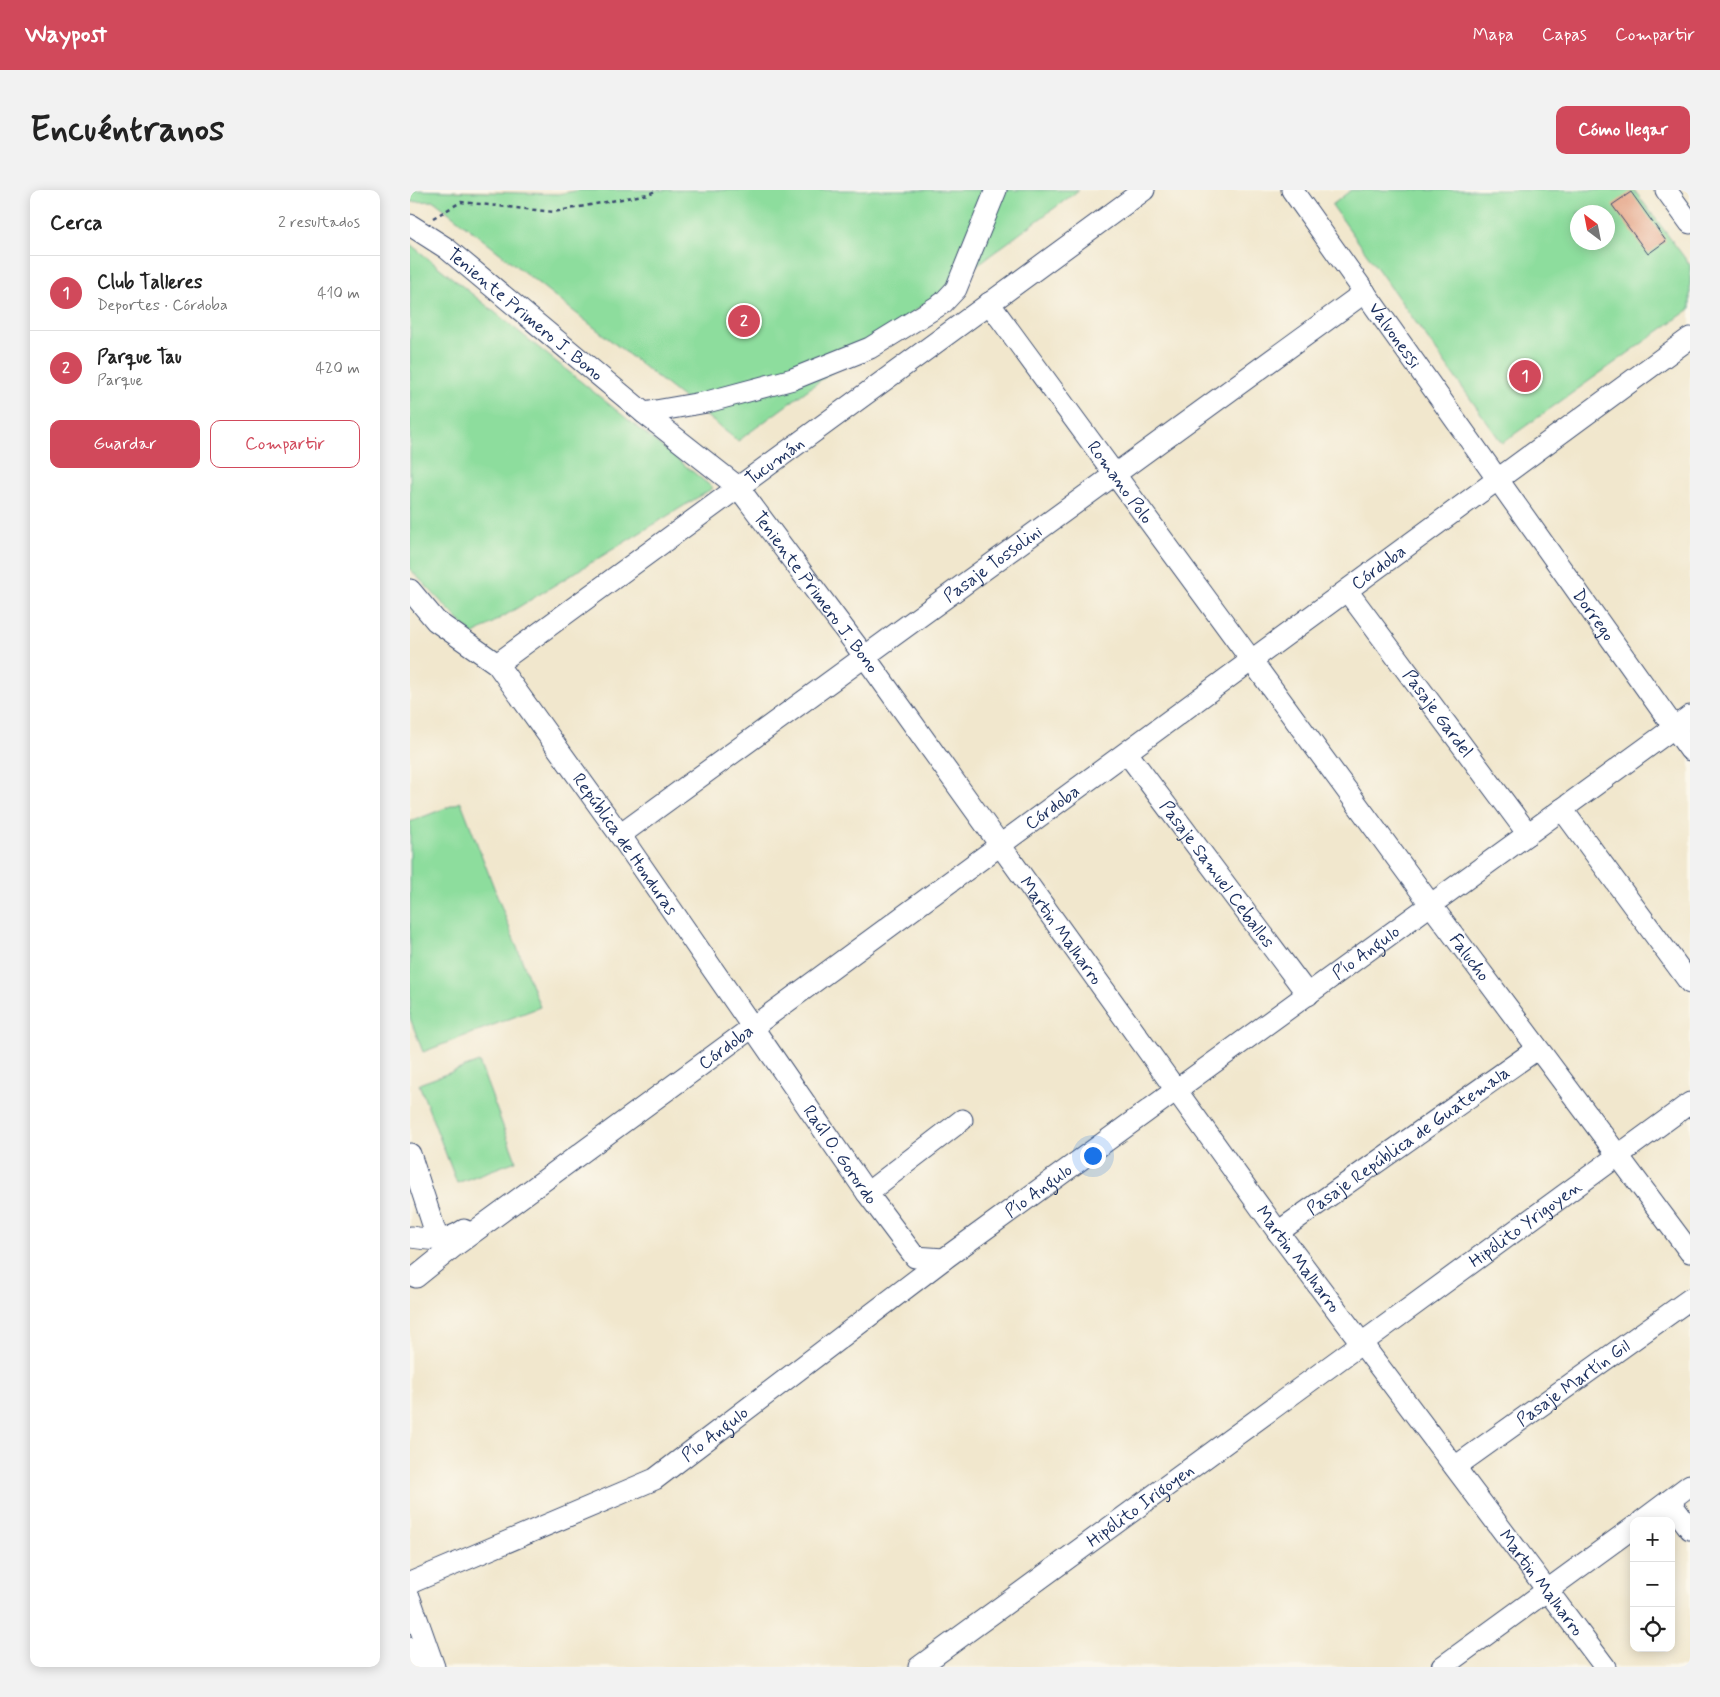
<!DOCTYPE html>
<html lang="es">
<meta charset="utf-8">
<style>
:root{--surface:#fff;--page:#f2f2f2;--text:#222;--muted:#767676;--line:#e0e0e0;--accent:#d1495b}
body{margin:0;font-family:Mynerve,sans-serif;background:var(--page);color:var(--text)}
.controls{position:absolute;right:15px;bottom:15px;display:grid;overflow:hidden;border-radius:10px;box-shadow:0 2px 12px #0003}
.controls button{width:45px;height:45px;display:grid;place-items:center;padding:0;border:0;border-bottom:1px solid var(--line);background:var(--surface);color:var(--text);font:25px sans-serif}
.compass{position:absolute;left:1160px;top:15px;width:45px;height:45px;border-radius:50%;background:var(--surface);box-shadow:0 2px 12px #0003;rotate:328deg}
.you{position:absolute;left:682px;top:965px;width:18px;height:18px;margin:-12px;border:4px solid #fff;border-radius:50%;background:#1a73e8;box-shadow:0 0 0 8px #1a73e833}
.badge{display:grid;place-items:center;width:32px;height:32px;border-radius:50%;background:var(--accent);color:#fff;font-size:16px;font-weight:700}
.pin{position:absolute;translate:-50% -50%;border:2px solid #fff;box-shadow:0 1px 5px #0006}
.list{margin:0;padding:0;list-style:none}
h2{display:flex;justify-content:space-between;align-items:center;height:65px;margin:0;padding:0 20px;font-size:21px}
h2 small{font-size:16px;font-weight:400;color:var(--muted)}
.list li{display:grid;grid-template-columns:32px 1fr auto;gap:15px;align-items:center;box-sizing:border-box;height:75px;padding:0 20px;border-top:1px solid var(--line)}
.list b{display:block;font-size:19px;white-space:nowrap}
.list p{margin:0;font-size:16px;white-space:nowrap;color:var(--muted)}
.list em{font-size:16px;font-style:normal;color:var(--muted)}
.actions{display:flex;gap:10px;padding:15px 20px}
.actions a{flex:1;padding:11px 0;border:1px solid var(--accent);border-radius:10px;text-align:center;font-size:18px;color:var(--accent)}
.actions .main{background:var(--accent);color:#fff}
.icon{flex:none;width:28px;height:28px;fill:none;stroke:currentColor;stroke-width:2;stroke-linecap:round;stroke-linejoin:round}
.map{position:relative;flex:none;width:1280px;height:1477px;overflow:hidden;border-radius:10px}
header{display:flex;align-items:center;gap:30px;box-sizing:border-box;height:70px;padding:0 25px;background:var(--accent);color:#fff}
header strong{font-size:24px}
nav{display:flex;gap:28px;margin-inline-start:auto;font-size:18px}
.intro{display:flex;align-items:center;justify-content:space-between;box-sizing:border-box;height:120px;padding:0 30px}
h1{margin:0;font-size:35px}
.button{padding:12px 22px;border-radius:10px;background:var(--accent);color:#fff;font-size:18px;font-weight:700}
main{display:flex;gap:30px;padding:0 30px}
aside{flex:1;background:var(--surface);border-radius:10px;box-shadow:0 2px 12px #0003}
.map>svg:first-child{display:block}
</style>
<header>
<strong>Waypost</strong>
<nav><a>Mapa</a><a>Capas</a><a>Compartir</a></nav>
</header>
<div class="intro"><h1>Encuéntranos</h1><a class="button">Cómo llegar</a></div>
<main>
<aside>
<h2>Cerca<small>2 resultados</small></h2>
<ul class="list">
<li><span class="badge">1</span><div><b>Club Talleres</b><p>Deportes · Córdoba</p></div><em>410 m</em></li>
<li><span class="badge">2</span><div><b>Parque Tau</b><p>Parque</p></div><em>420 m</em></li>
</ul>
<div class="actions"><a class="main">Guardar</a><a>Compartir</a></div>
</aside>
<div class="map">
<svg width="1280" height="1477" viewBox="0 0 1280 1477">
<rect width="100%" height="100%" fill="#fbf7ec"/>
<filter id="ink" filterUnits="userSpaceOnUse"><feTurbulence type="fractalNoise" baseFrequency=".02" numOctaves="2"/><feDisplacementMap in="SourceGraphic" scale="10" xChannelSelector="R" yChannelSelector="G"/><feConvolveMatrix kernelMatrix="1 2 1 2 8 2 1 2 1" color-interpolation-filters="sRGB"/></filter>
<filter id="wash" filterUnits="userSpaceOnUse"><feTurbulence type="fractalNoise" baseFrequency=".0096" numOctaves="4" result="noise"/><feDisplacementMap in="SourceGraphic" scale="20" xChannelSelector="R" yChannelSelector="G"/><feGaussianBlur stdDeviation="1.12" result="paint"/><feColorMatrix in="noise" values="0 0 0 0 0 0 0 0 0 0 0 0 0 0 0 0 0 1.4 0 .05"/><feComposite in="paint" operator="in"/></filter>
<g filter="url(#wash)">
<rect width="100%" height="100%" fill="#f1e7cd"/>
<path fill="#8ddd9d" stroke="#54867e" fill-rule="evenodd" d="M 0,0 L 148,4 L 171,0 L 669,0 L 328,251 L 24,11 L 0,12 Z
M 941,0 L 1224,0 L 1280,75 L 1280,119 L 1092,253 L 922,15 ZM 1168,22 L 1198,22 L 1198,52 L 1168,52 Z
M 0,54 L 303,298 L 63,445 L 0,379 Z
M 51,612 L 130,817 L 13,862 L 0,828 L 0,632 Z
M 69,872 L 106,971 L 47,993 L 9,894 Z"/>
<g id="blocks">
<path fill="#e4a183" d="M 1221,2 L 1256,51 L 1238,64 L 1202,15 Z"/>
</g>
</g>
<g filter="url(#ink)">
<use href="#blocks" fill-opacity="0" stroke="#3b4b6f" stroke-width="1"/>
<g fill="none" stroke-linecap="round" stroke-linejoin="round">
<defs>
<g id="minor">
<path id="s1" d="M 882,0 L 1280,560"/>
<path d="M 1256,0 L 1280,33"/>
<path id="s2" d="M 0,35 L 36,58 L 234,223 L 328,297 L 455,467 L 868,1042 L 1195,1477"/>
<path id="s3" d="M 579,113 L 1021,715 L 1280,1062"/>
<path d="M 234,223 L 297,212 L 383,189 L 460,158 L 533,113 L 546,99 L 586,0"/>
<path id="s4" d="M 0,400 L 26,431 L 87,474 L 210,645 L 457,1003 L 505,1067 L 534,1069"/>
<path id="s5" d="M 938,402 L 1118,644"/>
<path id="s6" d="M 87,474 L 734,0"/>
<path id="s7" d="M 717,563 L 898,805"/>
<path d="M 1152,619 L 1280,793"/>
<path id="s8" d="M 210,645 L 955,102"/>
<path d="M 0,964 L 28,1050"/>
<path d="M 457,1003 L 552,930"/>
<path id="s9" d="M 868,1042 L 1127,859"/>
<path d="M 1,1047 C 21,1050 37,1052 54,1040"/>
<path id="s10" d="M 6,1087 L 42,1058 L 1280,148"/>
<path id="s11" d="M 1045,1277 L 1280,1109"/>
<path d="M 1259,1311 L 1280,1339"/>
<path d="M 1232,1331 L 1280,1295"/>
<path id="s12" d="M 0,1393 L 245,1289 L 534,1069 L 1280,526"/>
<path d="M 0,1409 L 24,1477"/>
<path d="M 0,1458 L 7,1477"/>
<path id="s13" d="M 509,1477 L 1280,913"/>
<path d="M 1032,1477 L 1224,1337"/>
</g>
</defs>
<use href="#minor" stroke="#3b4b6f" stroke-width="23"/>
<path stroke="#3b4b6f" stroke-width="2.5" stroke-dasharray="4 4" stroke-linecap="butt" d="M 23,28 L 51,12 L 144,22 L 238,4 L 248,0"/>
<use href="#minor" stroke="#fff" stroke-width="21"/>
</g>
</g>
<g text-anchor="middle" stroke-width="4" stroke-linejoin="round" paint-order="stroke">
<g font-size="18" fill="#1b2f5e" stroke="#fbf7ec">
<text dy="6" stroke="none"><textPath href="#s2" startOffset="146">Teniente Primero J. Bono</textPath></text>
<text dy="6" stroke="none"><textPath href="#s1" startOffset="178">Valvonessi</textPath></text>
<text dy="6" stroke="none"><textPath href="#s6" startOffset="344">Tucumán</textPath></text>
<text dy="6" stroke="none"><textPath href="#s3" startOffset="222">Romano Polo</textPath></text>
<text dy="6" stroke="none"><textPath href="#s8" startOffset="461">Pasaje Tossolini</textPath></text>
<text dy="6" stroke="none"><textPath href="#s10" startOffset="1196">Córdoba</textPath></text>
<text dy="6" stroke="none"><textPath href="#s2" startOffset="551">Teniente Primero J. Bono</textPath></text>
<text dy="6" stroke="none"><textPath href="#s1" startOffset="521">Dorrego</textPath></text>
<text dy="6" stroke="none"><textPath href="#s5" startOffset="151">Pasaje Gardel</textPath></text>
<text dy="6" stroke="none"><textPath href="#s10" startOffset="791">Córdoba</textPath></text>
<text dy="6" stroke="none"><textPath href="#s4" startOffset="336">República de Honduras</textPath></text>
<text dy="6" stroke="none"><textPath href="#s7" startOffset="151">Pasaje Samuel Ceballos</textPath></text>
<text dy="6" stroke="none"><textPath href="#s2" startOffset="969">Martin Malharro</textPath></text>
<text dy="6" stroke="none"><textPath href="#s12" startOffset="1151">Pío Angulo</textPath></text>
<text dy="6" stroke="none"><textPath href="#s3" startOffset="812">Falucho</textPath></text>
<text dy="6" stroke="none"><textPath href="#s10" startOffset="386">Córdoba</textPath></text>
<text dy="6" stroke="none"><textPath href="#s9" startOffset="159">Pasaje República de Guatemala</textPath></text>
<text dy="6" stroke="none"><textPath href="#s4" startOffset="714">Raúl O. Gorordo</textPath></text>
<text dy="6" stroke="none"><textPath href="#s12" startOffset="746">Pío Angulo</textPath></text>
<text dy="6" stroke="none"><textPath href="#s13" startOffset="751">Hipólito Yrigoyen</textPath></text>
<text dy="6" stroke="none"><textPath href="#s2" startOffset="1374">Martin Malharro</textPath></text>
<text dy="6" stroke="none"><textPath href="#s11" startOffset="145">Pasaje Martín Gil</textPath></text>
<text dy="6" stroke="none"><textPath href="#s12" startOffset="341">Pío Angulo</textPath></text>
<text dy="6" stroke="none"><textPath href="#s13" startOffset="274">Hipólito Irigoyen</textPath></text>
<text dy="6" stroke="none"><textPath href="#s2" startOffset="1779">Martin Malharro</textPath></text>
</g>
</g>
</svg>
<div class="controls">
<button>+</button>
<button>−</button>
<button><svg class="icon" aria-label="locate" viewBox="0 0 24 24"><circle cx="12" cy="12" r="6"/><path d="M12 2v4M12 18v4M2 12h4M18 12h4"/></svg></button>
</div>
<svg class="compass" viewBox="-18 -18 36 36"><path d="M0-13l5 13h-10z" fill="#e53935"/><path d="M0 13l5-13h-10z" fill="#767676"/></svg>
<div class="you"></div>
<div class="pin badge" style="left:1115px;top:186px">1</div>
<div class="pin badge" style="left:334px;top:131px">2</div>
</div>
</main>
